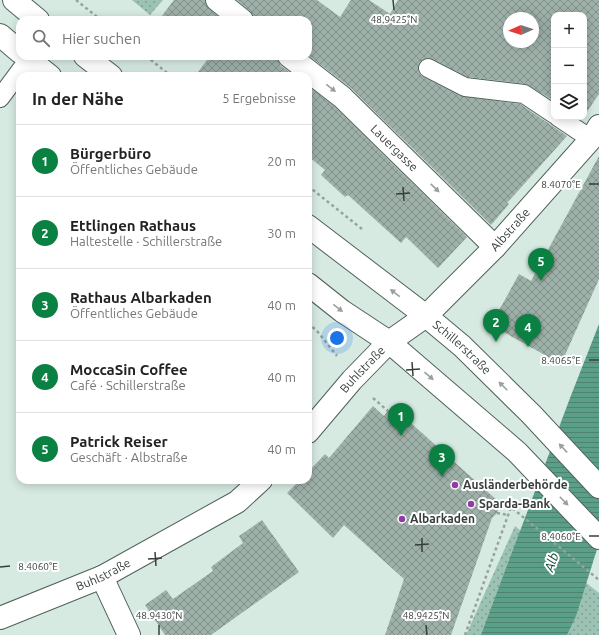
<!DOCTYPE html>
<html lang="de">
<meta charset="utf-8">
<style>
:root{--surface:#fff;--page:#f2f2f2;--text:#222;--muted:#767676;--line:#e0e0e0;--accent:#0b8043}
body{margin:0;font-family:Ubuntu,sans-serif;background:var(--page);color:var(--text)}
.controls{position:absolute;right:12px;top:12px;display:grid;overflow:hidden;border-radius:8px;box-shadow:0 2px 10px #0003}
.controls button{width:36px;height:36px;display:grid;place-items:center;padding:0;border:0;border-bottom:1px solid var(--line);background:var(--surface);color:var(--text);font:20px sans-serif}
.compass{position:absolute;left:503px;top:12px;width:36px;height:36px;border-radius:50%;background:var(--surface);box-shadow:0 2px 10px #0003;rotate:267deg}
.you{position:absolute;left:337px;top:338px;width:14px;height:14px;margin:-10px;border:3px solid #fff;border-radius:50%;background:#1a73e8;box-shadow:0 0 0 6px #1a73e833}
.badge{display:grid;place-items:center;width:26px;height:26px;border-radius:50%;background:var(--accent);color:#fff;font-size:13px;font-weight:700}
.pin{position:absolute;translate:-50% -33px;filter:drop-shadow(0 1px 2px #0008)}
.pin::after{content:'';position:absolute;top:21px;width:14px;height:12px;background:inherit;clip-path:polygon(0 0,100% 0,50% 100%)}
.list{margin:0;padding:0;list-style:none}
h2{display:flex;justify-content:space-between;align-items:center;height:52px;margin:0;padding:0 16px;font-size:17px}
h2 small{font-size:13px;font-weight:400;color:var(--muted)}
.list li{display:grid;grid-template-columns:26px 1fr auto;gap:12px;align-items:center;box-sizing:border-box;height:72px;padding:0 16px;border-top:1px solid var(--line)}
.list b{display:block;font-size:15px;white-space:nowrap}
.list p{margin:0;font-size:13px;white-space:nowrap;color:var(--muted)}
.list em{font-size:13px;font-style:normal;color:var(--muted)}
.icon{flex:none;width:22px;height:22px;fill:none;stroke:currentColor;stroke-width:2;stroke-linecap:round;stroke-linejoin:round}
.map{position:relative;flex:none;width:599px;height:635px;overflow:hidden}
.search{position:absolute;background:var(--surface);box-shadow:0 2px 10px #0003;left:16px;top:16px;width:296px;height:44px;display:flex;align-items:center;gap:10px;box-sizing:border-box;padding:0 14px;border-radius:12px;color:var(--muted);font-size:15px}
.panel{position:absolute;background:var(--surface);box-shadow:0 2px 10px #0003;left:16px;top:72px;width:296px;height:412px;border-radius:12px}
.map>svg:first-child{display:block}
</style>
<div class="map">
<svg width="599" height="635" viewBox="0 0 599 635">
<defs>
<pattern id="park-dots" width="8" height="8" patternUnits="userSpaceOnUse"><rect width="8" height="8" fill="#9bc2b3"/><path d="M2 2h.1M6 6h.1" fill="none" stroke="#7f9f93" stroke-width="1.8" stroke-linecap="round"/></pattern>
<pattern id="water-rules" width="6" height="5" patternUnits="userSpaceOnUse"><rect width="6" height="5" fill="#5c9f88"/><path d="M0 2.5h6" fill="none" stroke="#4d8370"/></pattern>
<pattern id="building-cross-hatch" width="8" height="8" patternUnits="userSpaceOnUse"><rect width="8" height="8" fill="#9eb1a9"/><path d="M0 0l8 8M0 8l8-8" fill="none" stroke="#82918b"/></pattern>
</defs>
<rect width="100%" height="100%" fill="#d6eae2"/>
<path fill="url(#park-dots)" d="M 132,0 L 163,0 L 150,15 Z
M 515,526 L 599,593 L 599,635 L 466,635 Z"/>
<path fill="url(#water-rules)" d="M 599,324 L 599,543 L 576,616 L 567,635 L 481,635 L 570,398 Z"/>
<path fill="url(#building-cross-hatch)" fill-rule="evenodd" d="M 174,0 L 205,0 L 206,5 L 209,9 L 222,20 L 164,20 L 161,17 Z
M 237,0 L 317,0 L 340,17 L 351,0 L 369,0 L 390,14 L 398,0 L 599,0 L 599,94 L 584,116 L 584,15 L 554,15 L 554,101 L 526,84 L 468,77 L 433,59 L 428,58 L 423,59 L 419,63 L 418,69 L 419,73 L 423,77 L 460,96 L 520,104 L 567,136 L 507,203 L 509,204 L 491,225 L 351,88 L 308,55 L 308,20 L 254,20 L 253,15 L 250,11 ZM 509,18 L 533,18 L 533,42 L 509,42 Z
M 210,56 L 277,56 L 278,61 L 281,66 L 294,76 L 195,76 Z
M 308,86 L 334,106 L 467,237 L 438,268 L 406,237 L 401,243 L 348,195 L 345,197 L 321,175 L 325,170 L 308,156 Z
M 599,156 L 599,279 L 561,364 L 491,325 L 519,274 L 531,281 Z
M 373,406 L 384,416 L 392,406 L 499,502 L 497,513 L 492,518 L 451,635 L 385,635 L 404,579 L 344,525 L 333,538 L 287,493 L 300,480 L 308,480 L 308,472 L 325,454 L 329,458 Z
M 262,520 L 299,572 L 211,635 L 165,635 L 145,605 L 166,590 L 173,599 L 213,571 L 211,567 L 243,543 L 239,536 Z"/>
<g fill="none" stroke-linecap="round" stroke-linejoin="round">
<defs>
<path id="lane" d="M 428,68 L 465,87 L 524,94 L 554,114
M 0,98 L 29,59
M 558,117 L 591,139"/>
<g id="street">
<path d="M 217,0 L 242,20"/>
<path id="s1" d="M 289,56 L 342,97 L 495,247"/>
<path id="s2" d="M 308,432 L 352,380 L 389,342 L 426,316 L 495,247 L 591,139 L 599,126"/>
<path d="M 102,577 L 129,635"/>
<path id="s3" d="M 0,618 L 102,577 L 237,502 L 261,480"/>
</g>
<g id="secondary">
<path d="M 14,0 L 38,20"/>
<path d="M 0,35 L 20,52"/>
<path d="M 25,56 L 50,76"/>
<path d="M 85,56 L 111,76"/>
<path id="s4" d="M 308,226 L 426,316 L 462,346 L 531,414 L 599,487"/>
<path d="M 308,284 L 342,311 L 389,342 L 517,452 L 599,538"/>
</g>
</defs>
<use href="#lane" stroke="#4f615a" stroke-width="20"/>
<use href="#street" stroke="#4f615a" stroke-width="24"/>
<use href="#secondary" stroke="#4f615a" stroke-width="24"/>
<path stroke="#94a39d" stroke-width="2.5" stroke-dasharray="3 3" stroke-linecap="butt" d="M 76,0 L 101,20
M 146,56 L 171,76
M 308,186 L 362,229
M 308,323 L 317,331 L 337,356
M 373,398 L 388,411
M 497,513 L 508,515
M 465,635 L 511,507 L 599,580"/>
<use href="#lane" stroke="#fff" stroke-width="18"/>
<use href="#street" stroke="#fff" stroke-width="22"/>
<use href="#secondary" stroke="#fff" stroke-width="22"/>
</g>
<defs><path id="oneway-solid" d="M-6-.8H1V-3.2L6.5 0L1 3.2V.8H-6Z"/></defs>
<g fill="#9b9f9e">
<use href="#oneway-solid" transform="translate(331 88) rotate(38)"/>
<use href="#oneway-solid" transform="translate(435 188) rotate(44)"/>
<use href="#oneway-solid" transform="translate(395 293) rotate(-143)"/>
<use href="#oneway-solid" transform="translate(338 308) rotate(38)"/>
<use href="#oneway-solid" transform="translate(429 376) rotate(41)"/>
<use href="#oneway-solid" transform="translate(503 386) rotate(-135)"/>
<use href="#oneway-solid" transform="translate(563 448) rotate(-133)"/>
<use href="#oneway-solid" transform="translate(564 501) rotate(46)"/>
</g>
<path fill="none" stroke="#373f3c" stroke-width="1.5" d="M 393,0 L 394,10M 589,184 L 599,184M 403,187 L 404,201M 396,194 L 410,193M 589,360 L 599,360M 412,362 L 413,376M 406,370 L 420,369M 589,536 L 599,536M 422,538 L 422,552M 415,545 L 429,544M 155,552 L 156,566M 148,559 L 162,558M 0,567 L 10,566M 159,625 L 159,635M 426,625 L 427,635"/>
<g fill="#923ba7" stroke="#fff" stroke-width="1.5">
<circle cx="455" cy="485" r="4"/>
<circle cx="471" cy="504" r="4"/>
<circle cx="402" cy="519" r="4"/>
</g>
<g text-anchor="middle" stroke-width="4" stroke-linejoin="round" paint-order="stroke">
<g font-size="12" fill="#373f3c" stroke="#fff">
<text dy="4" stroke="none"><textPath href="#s1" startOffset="140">Lauergasse</textPath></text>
<text dy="4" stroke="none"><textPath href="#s2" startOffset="287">Albstraße</textPath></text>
<text dy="4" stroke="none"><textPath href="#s4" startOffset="196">Schillerstraße</textPath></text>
<text dy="4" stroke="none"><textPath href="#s2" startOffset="83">Buhlstraße</textPath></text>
<text dy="4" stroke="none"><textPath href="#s3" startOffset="112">Buhlstraße</textPath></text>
</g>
<g font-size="12" font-weight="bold" fill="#373f3c" stroke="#fff" text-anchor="start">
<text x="463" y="489">Ausländerbehörde</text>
<text x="479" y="508">Sparda-Bank</text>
<text x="410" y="523">Albarkaden</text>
</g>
<g font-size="13" font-style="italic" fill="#003e2e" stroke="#fff">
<text transform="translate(551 562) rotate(-71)" y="5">Alb</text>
</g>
</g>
<g font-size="10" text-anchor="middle" fill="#373f3c" stroke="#fff" stroke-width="4" stroke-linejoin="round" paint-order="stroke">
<text x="394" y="23">48.9425°N</text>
<text x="561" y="188">8.4070°E</text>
<text x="561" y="364">8.4065°E</text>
<text x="561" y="540">8.4060°E</text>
<text x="38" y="570">8.4060°E</text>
<text x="159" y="619">48.9430°N</text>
<text x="426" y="619">48.9425°N</text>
</g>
</svg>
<div class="controls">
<button>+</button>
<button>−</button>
<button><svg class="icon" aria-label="layers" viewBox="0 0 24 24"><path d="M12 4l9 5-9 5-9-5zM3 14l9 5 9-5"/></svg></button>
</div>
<svg class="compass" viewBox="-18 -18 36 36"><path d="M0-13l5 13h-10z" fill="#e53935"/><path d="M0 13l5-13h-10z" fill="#767676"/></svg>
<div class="you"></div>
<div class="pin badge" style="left:401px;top:436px">1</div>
<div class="pin badge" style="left:496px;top:342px">2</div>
<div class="pin badge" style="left:442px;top:477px">3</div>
<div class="pin badge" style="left:528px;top:347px">4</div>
<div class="pin badge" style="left:541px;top:281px">5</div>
<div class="search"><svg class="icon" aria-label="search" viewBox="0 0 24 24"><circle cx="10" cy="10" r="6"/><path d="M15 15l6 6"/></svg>Hier suchen</div>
<section class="panel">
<h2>In der Nähe<small>5 Ergebnisse</small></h2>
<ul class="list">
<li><span class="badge">1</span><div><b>Bürgerbüro</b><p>Öffentliches Gebäude</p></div><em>20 m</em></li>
<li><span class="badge">2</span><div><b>Ettlingen Rathaus</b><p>Haltestelle · Schillerstraße</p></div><em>30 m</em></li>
<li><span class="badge">3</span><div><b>Rathaus Albarkaden</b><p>Öffentliches Gebäude</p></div><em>40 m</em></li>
<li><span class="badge">4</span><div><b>MoccaSin Coffee</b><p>Café · Schillerstraße</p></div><em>40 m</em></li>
<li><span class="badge">5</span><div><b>Patrick Reiser</b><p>Geschäft · Albstraße</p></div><em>40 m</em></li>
</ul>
</section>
</div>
